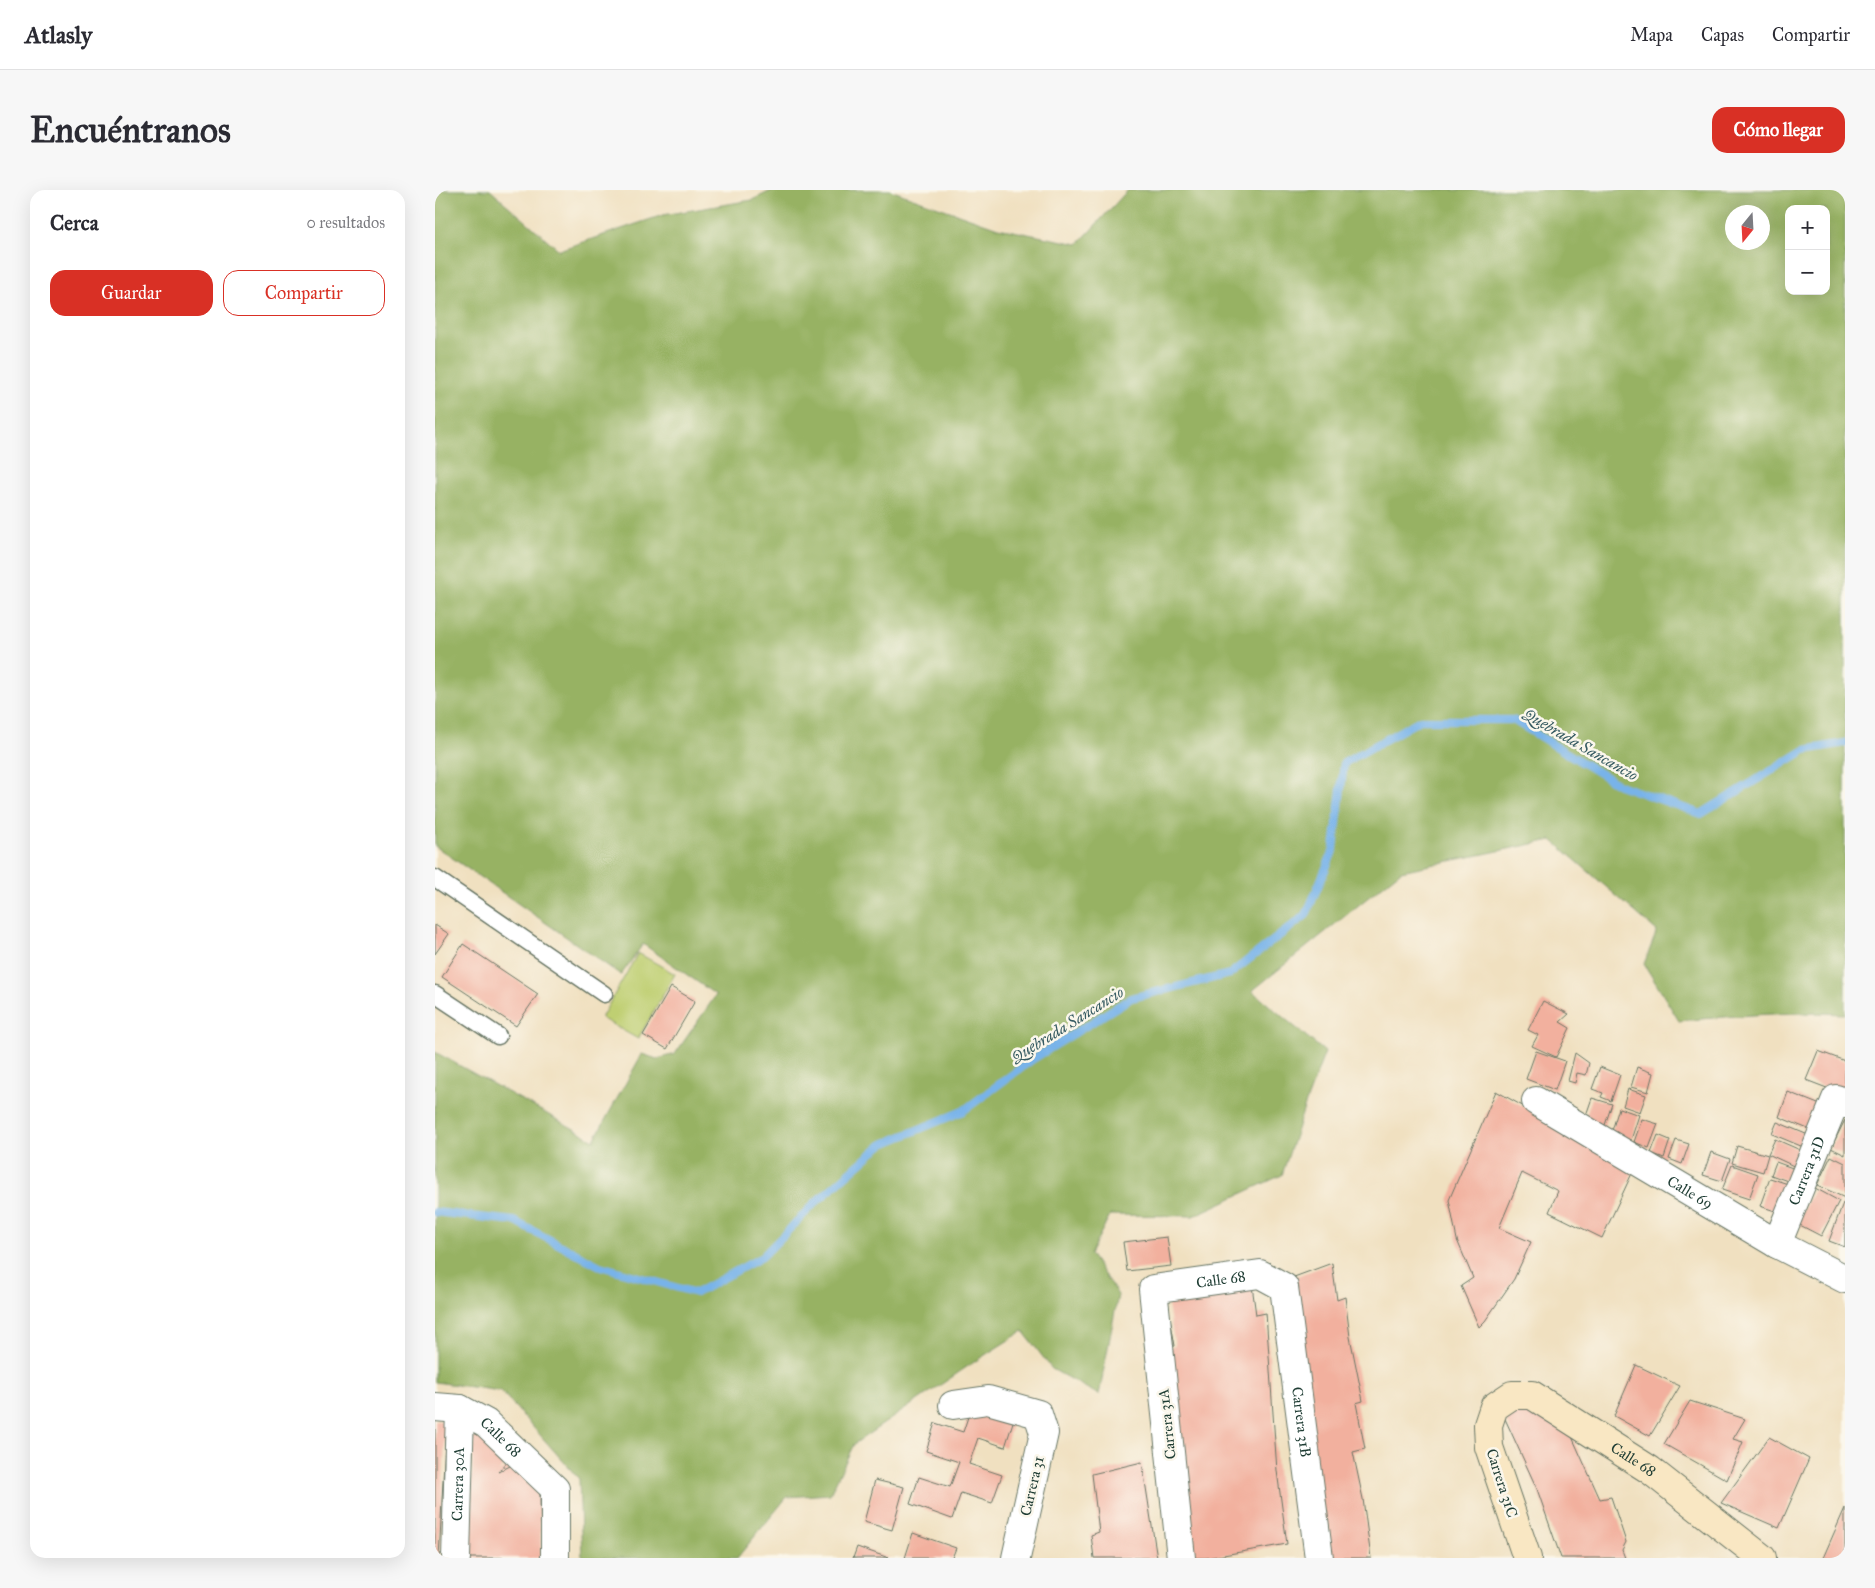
<!DOCTYPE html>
<html lang="es">
<meta charset="utf-8">
<style>
:root{--surface:#fff;--page:#f7f7f7;--text:#2b2b33;--muted:#7c7c81;--line:#e1e1e2;--accent:#d93025}
body{margin:0;font-family:"IM FELL Great Primer",serif;background:var(--page);color:var(--text)}
.controls{position:absolute;right:15px;top:15px;display:grid;overflow:hidden;border-radius:10px;box-shadow:0 5px 20px #0002}
.controls button{width:45px;height:45px;display:grid;place-items:center;padding:0;border:0;border-bottom:1px solid var(--line);background:var(--surface);color:var(--text);font:25px sans-serif}
.compass{position:absolute;left:1290px;top:15px;width:45px;height:45px;border-radius:50%;background:var(--surface);box-shadow:0 5px 20px #0002;rotate:198deg}
.list{margin:0;padding:0;list-style:none}
h2{display:flex;justify-content:space-between;align-items:center;height:65px;margin:0;padding:0 20px;font-size:21px}
h2 small{font-size:16px;font-weight:400;color:var(--muted)}
.actions{display:flex;gap:10px;padding:15px 20px}
.actions a{flex:1;padding:11px 0;border:1px solid var(--accent);border-radius:15px;text-align:center;font-size:18px;color:var(--accent)}
.actions .main{background:var(--accent);color:#fff}
.map{position:relative;flex:none;width:1410px;height:1368px;overflow:hidden;border-radius:15px}
header{display:flex;align-items:center;gap:30px;box-sizing:border-box;height:70px;padding:0 25px;background:var(--surface);border-bottom:1px solid var(--line)}
header strong{font-size:24px}
nav{display:flex;gap:28px;margin-inline-start:auto;font-size:18px}
.intro{display:flex;align-items:center;justify-content:space-between;box-sizing:border-box;height:120px;padding:0 30px}
h1{margin:0;font-size:35px}
.button{padding:12px 22px;border-radius:15px;background:var(--accent);color:#fff;font-size:18px;font-weight:700}
main{display:flex;gap:30px;padding:0 30px}
aside{flex:1;background:var(--surface);border-radius:15px;box-shadow:0 5px 20px #0002}
.map>svg:first-child{display:block}
</style>
<header>
<strong>Atlasly</strong>
<nav><a>Mapa</a><a>Capas</a><a>Compartir</a></nav>
</header>
<div class="intro"><h1>Encuéntranos</h1><a class="button">Cómo llegar</a></div>
<main>
<aside>
<h2>Cerca<small>0 resultados</small></h2>
<ul class="list">
</ul>
<div class="actions"><a class="main">Guardar</a><a>Compartir</a></div>
</aside>
<div class="map">
<svg width="1410" height="1368" viewBox="0 0 1410 1368">
<rect width="100%" height="100%" fill="#fbf7ec"/>
<filter id="ink" filterUnits="userSpaceOnUse"><feTurbulence type="fractalNoise" baseFrequency=".02" numOctaves="2"/><feDisplacementMap in="SourceGraphic" scale="10" xChannelSelector="R" yChannelSelector="G"/><feConvolveMatrix kernelMatrix="1 2 1 2 8 2 1 2 1" color-interpolation-filters="sRGB"/></filter>
<filter id="wash" filterUnits="userSpaceOnUse"><feTurbulence type="fractalNoise" baseFrequency=".0096" numOctaves="4" result="noise"/><feDisplacementMap in="SourceGraphic" scale="20" xChannelSelector="R" yChannelSelector="G"/><feGaussianBlur stdDeviation="1.12" result="paint"/><feColorMatrix in="noise" values="0 0 0 0 0 0 0 0 0 0 0 0 0 0 0 0 0 1.4 0 .05"/><feComposite in="paint" operator="in"/></filter>
<g filter="url(#wash)">
<rect width="100%" height="100%" fill="#f0e0c0"/>
<path fill="#bfcf72" stroke="#6f8653" d="M 203,763 L 240,784 L 203,849 L 166,828 Z"/>
<path fill="#97b264" stroke="#5b784c" fill-rule="evenodd" d="M 0,0 L 55,0 L 124,60 L 228,25 L 317,10 L 338,0 L 455,0 L 563,38 L 643,54 L 693,0 L 1410,0 L 1410,824 C 1354,821 1299,826 1244,831 L 1209,774 L 1222,741 L 1117,650 L 966,681 L 817,801 L 890,862 L 870,915 L 847,985 L 758,1026 L 675,1025 L 655,1064 L 683,1105 L 664,1205 L 617,1179 L 588,1141 L 539,1172 L 419,1254 L 395,1304 L 352,1307 L 302,1368 L 147,1368 L 144,1289 L 66,1201 L 0,1192 L 0,862 L 159,950 L 207,864 L 222,869 L 240,864 L 281,805 L 208,754 L 186,785 L 0,656 ZM 1354,19 L 1391,19 L 1391,101 L 1354,101 ZM 1298,22 L 1328,22 L 1328,52 L 1298,52 Z"/>
<g fill="none" stroke-linecap="round" stroke-linejoin="round">
<path stroke="#78b3e9" stroke-width="8" d="M 0,1022 L 79,1031 L 165,1076 L 261,1103 L 327,1067 L 380,1013 L 446,955 L 528,921 L 598,869 L 696,808 L 795,784 L 871,725 L 899,659 L 909,573 L 985,530 L 1078,530 L 1184,595 L 1266,624 L 1370,560 L 1410,553"/>
</g>
<g id="blocks">
<path fill="#f2b09e" d="M 0,735 L 14,744 L 0,764 Z
M 28,754 L 103,804 L 81,836 L 7,787 Z
M 236,797 L 260,811 L 232,859 L 208,845 Z
M 1108,811 L 1134,824 L 1125,832 L 1135,838 L 1121,867 L 1097,856 L 1103,845 L 1093,840 Z
M 1101,861 L 1130,871 L 1120,900 L 1091,889 Z
M 1383,861 L 1410,871 L 1410,905 L 1371,890 Z
M 1140,863 L 1154,873 L 1151,885 L 1142,883 L 1140,893 L 1133,891 Z
M 1165,877 L 1185,885 L 1176,911 L 1166,907 L 1168,903 L 1157,899 Z
M 1202,877 L 1218,883 L 1213,902 L 1196,897 Z
M 1193,899 L 1211,905 L 1205,922 L 1188,916 Z
M 1061,901 L 1199,979 L 1167,1048 L 1114,1022 L 1123,1001 L 1087,983 L 1064,1038 L 1096,1052 L 1079,1089 L 1050,1131 L 1044,1137 L 1026,1096 L 1038,1088 L 1022,1050 L 1014,1010 Z
M 1353,902 L 1388,916 L 1378,941 L 1344,927 Z
M 1157,908 L 1177,914 L 1168,941 L 1148,934 Z
M 1184,918 L 1204,925 L 1196,950 L 1176,944 Z
M 1207,929 L 1223,934 L 1214,958 L 1199,952 Z
M 1410,930 L 1410,965 L 1396,958 Z
M 1342,932 L 1378,947 L 1373,959 L 1337,944 Z
M 1223,945 L 1235,950 L 1229,968 L 1216,963 Z
M 1340,949 L 1372,963 L 1365,979 L 1333,964 Z
M 1241,950 L 1254,954 L 1247,974 L 1234,969 Z
M 1302,956 L 1333,965 L 1328,982 L 1297,973 Z
M 1276,962 L 1295,969 L 1287,991 L 1268,985 Z
M 1396,966 L 1410,973 L 1410,1008 L 1382,995 Z
M 1341,972 L 1363,980 L 1358,993 L 1336,985 Z
M 1297,975 L 1323,984 L 1314,1009 L 1287,1000 Z
M 1335,988 L 1356,995 L 1346,1023 L 1325,1016 Z
M 1380,998 L 1404,1011 L 1386,1046 L 1361,1033 Z
M 1408,1013 L 1410,1014 L 1410,1057 L 1394,1051 Z
M 732,1047 L 736,1076 L 692,1081 L 688,1052 Z
M 897,1073 L 902,1110 L 910,1107 L 915,1147 L 928,1211 L 921,1213 L 930,1259 L 918,1262 L 928,1309 L 936,1368 L 888,1368 L 851,1090 Z
M 816,1088 L 821,1125 L 831,1123 L 842,1281 L 852,1354 L 771,1368 L 754,1368 L 732,1158 L 740,1156 L 731,1104 Z
M 1201,1175 L 1245,1196 L 1215,1246 L 1179,1226 Z
M 1255,1211 L 1310,1229 L 1298,1249 L 1308,1252 L 1292,1290 L 1229,1254 Z
M 1092,1212 L 1129,1229 L 1165,1309 L 1176,1307 L 1191,1352 L 1187,1360 L 1190,1368 L 1126,1368 L 1102,1299 L 1066,1220 Z
M 537,1215 L 579,1229 L 570,1257 L 543,1248 L 534,1274 L 567,1285 L 557,1313 L 526,1303 L 517,1329 L 475,1314 L 484,1287 L 515,1297 L 524,1272 L 491,1261 L 500,1233 L 528,1242 Z
M 0,1230 L 11,1232 L 4,1368 L 0,1368 Z
M 39,1235 L 76,1268 L 63,1282 L 81,1273 L 105,1303 L 106,1368 L 34,1368 Z
M 1334,1247 L 1374,1269 L 1344,1338 L 1286,1313 Z
M 707,1272 L 722,1368 L 659,1368 L 656,1345 L 664,1342 L 657,1284 Z
M 440,1290 L 469,1297 L 457,1340 L 429,1332 Z
M 1410,1318 L 1410,1368 L 1388,1368 Z
M 478,1343 L 521,1358 L 517,1368 L 470,1368 Z
M 422,1357 L 454,1368 L 418,1368 Z"/>
</g>
</g>
<g filter="url(#ink)">
<use href="#blocks" fill-opacity="0" stroke="#687665" stroke-width="1"/>
<g fill="none" stroke-linecap="round" stroke-linejoin="round">
<defs>
<path id="lane" d="M 0,688 L 169,804
M 0,804 L 63,846"/>
<g id="street">
<path id="s1" d="M 1101,911 L 1342,1054 L 1410,1089"/>
<path id="s2" d="M 1342,1054 L 1401,909 L 1410,914"/>
<path d="M 518,1215 L 553,1210 L 603,1224 L 609,1243 L 581,1368"/>
<path id="s3" d="M 0,1217 L 25,1219 L 51,1233 L 120,1299 L 120,1368"/>
<path id="s4" d="M 21,1368 L 25,1219"/>
<path id="s5" d="M 746,1368 L 718,1099 L 825,1084 L 849,1097 L 884,1368"/>
</g>
<g id="secondary">
<path id="s6" d="M 1092,1368 L 1054,1257 L 1053,1235 L 1059,1217 L 1077,1205 L 1097,1205 L 1215,1280 L 1327,1368"/>
</g>
</defs>
<use href="#lane" stroke="#687665" stroke-width="19"/>
<use href="#street" stroke="#687665" stroke-width="30"/>
<use href="#secondary" stroke="#687665" stroke-width="30"/>
<use href="#lane" stroke="#fff" stroke-width="16"/>
<use href="#street" stroke="#fff" stroke-width="28"/>
<use href="#secondary" stroke="#f9e7c3" stroke-width="28"/>
</g>
</g>
<g text-anchor="middle" stroke-width="5" stroke-linejoin="round" paint-order="stroke">
<g font-size="15" fill="#1f3d34" stroke="#fbf7ec">
<text dy="5" stroke="none"><textPath href="#s2" startOffset="79">Carrera 31D</textPath></text>
<text dy="5" stroke="none"><textPath href="#s1" startOffset="179">Calle 69</textPath></text>
<text dy="5" stroke="none"><textPath href="#s5" startOffset="339">Calle 68</textPath></text>
<text dy="5" stroke="none"><textPath href="#s5" startOffset="542">Carrera 31B</textPath></text>
<text transform="translate(732 1234) rotate(-96)" y="5">Carrera 31A</text>
<text dy="5" stroke="none"><textPath href="#s3" startOffset="75">Calle 68</textPath></text>
<text dy="5" stroke="none"><textPath href="#s6" startOffset="320">Calle 68</textPath></text>
<text transform="translate(1067 1293) rotate(72)" y="5">Carrera 31C</text>
<text dy="5" stroke="none"><textPath href="#s4" startOffset="74">Carrera 30A</textPath></text>
<text transform="translate(597 1296) rotate(-77)" y="5">Carrera 31</text>
</g>
<g font-size="16" font-style="italic" fill="#355a61" stroke="#fbf7ec">
<text transform="translate(1146 554) rotate(30)" y="6">Quebrada Sancancio</text>
<text transform="translate(632 834) rotate(-32)" y="6">Quebrada Sancancio</text>
</g>
</g>
</svg>
<div class="controls">
<button>+</button>
<button>−</button>
</div>
<svg class="compass" viewBox="-18 -18 36 36"><path d="M0-13l5 13h-10z" fill="#e53935"/><path d="M0 13l5-13h-10z" fill="#7c7c81"/></svg>
</div>
</main>
